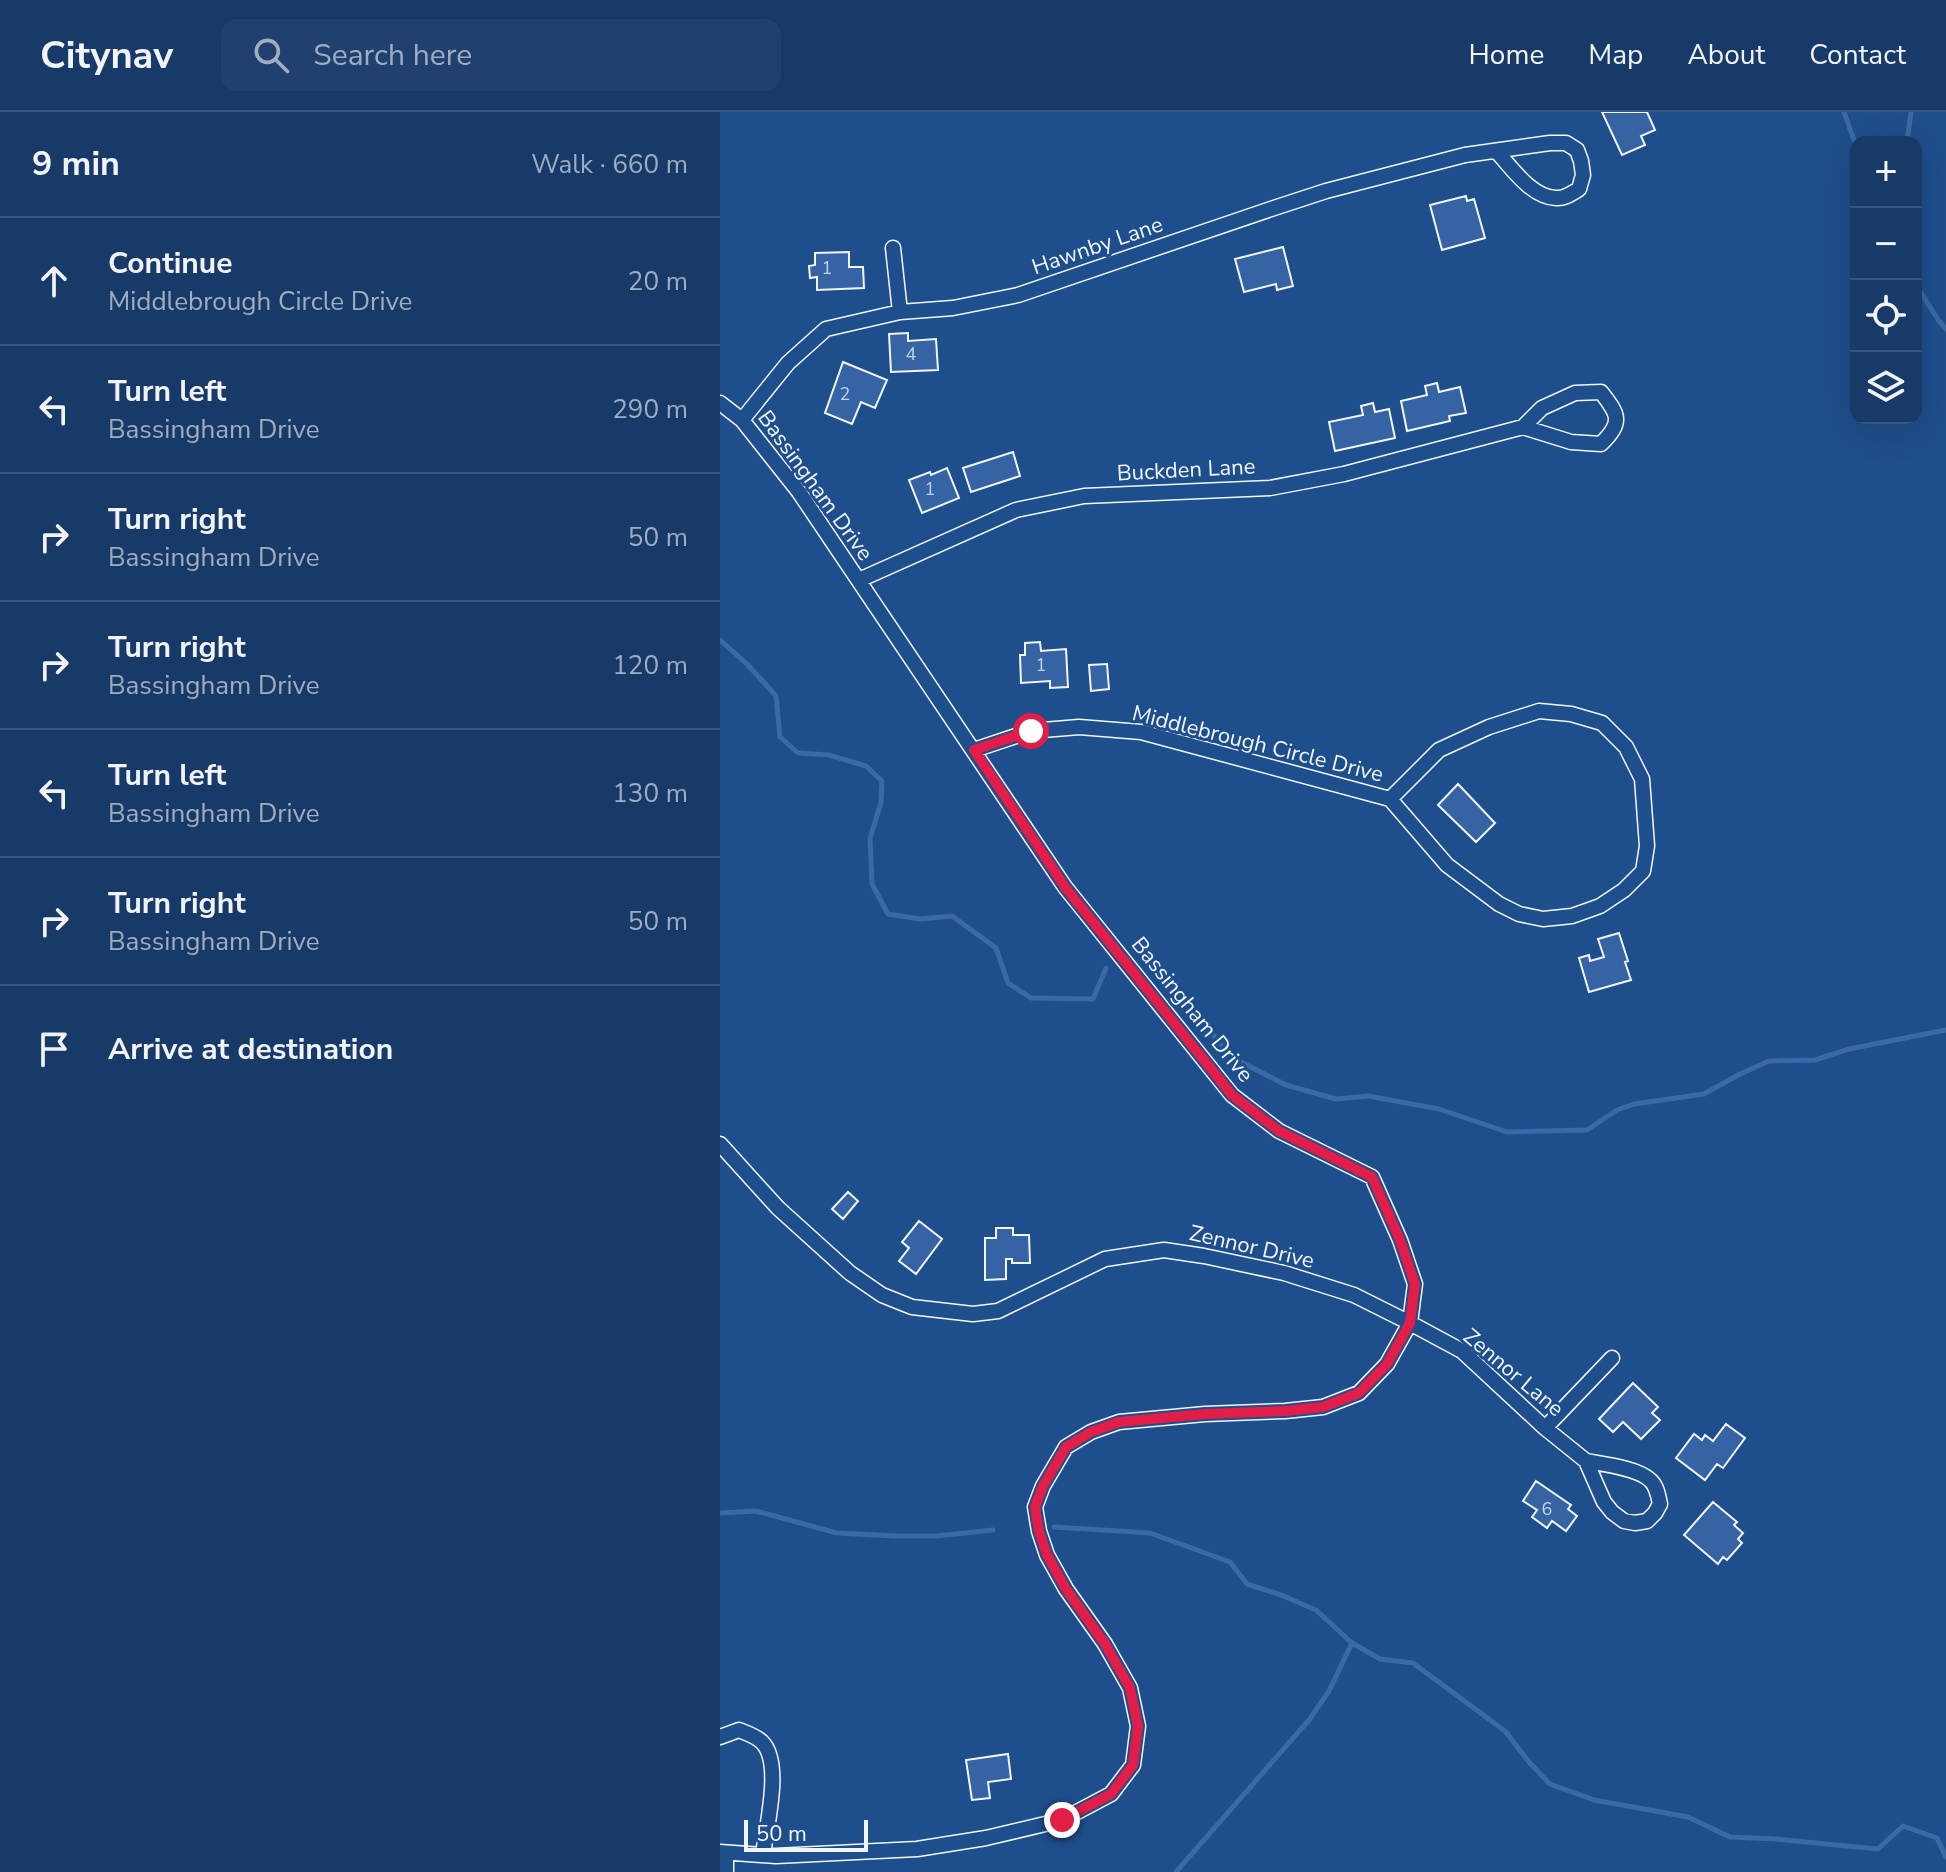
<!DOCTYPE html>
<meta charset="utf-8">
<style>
:root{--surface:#173a69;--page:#20416f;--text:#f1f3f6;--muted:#9eadc0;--line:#36547d}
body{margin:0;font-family:"Nunito Sans",sans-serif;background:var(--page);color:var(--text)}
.controls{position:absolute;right:24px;top:24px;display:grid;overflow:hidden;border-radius:16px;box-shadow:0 8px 32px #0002}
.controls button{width:72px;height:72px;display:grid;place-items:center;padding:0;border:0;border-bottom:2px solid var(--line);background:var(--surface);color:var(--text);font:40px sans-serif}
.scale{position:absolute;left:24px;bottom:20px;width:124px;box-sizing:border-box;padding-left:8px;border:4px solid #f2f6ff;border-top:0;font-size:22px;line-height:28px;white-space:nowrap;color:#f2f6ff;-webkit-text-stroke:6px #1f4e8c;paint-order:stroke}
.stop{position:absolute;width:24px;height:24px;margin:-18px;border:6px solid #e11d48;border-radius:50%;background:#fff}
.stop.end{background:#e11d48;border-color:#fff;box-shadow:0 2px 8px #0008}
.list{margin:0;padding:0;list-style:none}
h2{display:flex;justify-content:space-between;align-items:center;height:104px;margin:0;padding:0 32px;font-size:34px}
h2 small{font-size:26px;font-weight:400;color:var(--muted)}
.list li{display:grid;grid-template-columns:52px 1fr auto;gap:24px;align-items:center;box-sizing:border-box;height:128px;padding:0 32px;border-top:2px solid var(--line)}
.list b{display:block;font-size:30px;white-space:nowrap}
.list p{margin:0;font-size:26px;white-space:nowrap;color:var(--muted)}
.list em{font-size:26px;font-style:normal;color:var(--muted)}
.icon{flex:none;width:44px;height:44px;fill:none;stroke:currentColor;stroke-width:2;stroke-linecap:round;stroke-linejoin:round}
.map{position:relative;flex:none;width:1226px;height:1760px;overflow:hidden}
header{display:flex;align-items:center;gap:48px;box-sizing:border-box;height:112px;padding:0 40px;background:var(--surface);border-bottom:2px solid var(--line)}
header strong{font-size:38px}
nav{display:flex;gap:44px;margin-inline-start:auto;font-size:28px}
.search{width:560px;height:72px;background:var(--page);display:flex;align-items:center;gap:20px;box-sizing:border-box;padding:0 28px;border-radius:16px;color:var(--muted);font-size:30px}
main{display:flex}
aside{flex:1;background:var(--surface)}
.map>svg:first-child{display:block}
</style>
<header>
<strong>Citynav</strong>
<div class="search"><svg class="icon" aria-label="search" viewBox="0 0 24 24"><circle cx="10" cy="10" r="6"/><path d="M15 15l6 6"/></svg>Search here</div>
<nav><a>Home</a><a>Map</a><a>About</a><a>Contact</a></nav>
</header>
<main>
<aside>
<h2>9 min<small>Walk · 660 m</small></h2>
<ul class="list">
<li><svg class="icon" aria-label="ahead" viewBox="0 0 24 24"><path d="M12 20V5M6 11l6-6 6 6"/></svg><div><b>Continue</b><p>Middlebrough Circle Drive</p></div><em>20 m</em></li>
<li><svg class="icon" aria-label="left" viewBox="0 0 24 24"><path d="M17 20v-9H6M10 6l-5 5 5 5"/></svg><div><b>Turn left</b><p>Bassingham Drive</p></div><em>290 m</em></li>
<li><svg class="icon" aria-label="right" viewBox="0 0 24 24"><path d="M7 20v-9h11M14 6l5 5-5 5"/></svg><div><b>Turn right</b><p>Bassingham Drive</p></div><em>50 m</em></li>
<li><svg class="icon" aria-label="right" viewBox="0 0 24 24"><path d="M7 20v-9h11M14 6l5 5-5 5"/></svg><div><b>Turn right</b><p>Bassingham Drive</p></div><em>120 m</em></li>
<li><svg class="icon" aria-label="left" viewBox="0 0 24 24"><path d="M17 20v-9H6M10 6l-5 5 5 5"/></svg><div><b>Turn left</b><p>Bassingham Drive</p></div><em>130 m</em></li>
<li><svg class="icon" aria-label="right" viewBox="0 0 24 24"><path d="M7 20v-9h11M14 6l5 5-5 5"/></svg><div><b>Turn right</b><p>Bassingham Drive</p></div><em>50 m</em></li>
<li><svg class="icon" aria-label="arrive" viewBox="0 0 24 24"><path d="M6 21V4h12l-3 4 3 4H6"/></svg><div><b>Arrive at destination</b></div></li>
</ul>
</aside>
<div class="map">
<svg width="1226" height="1760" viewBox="0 0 1226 1760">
<rect width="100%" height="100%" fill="#1f4e8c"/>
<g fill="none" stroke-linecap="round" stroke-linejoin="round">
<path stroke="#3b69a3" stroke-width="5" d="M 1124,0 L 1136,34
M 1187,30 L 1191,0
M 1196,173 L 1219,209 L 1226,217
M 0,528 L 27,552 L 56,584 L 60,625 L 78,641 L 109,643 L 146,654 L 162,669 L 161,690 L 150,727 L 152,772 L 168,802 L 200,807 L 232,804 L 276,836 L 288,871 L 311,886 L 373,887 L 386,856
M 433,848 L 511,945 L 566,973 L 616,987 L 648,984 L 719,997 L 787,1020 L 867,1018 L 897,998 L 914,992 L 984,982 L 1020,962 L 1049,949 L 1095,948 L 1129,937 L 1226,918
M 0,1401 L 36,1399 L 117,1421 L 176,1424 L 217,1424 L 273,1418
M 334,1415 L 430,1421 L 510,1450 L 527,1472 L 561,1483 L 596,1498 L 632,1531 L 660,1547 L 693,1551 L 785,1619 L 809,1650 L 830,1672 L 874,1688 L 968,1705 L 1010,1725 L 1055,1727 L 1158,1737 L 1183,1714 L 1217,1726 L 1226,1745
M 456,1760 L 589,1608 L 609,1579 L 632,1531"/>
</g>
<path fill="#3563a3" stroke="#f2f6ff" stroke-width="2" d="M 882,0 L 927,0 L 935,18 L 921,24 L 925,33 L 902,43 Z
M 746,84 L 747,89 L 754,87 L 765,126 L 722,138 L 710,93 Z
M 563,135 L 573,174 L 557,178 L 556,172 L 524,180 L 515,147 Z
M 129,140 L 129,155 L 143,155 L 144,176 L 97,178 L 97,165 L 90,166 L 89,154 L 95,153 L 95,141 Z
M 188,221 L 188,229 L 216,227 L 218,258 L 171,260 L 169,222 Z
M 123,250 L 167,268 L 155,296 L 141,290 L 132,312 L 105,301 Z
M 717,271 L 719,280 L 740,275 L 746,301 L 729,304 L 730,309 L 687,319 L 681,289 L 707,283 L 705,274 Z
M 653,291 L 655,300 L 669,297 L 675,326 L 615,339 L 609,310 L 643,303 L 641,294 Z
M 293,340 L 300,364 L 251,380 L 243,356 Z
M 227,356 L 239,386 L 202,401 L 189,368 L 210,360 L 211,363 Z
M 320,530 L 321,539 L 346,537 L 348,575 L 330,576 L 330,569 L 301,571 L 300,543 L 305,543 L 305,531 Z
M 387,552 L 389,577 L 371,579 L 369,553 Z
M 738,672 L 775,711 L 756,730 L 718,693 Z
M 899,821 L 908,849 L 905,850 L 911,868 L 869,880 L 859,846 L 869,843 L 870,849 L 884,845 L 878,827 Z
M 128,1080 L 138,1089 L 123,1107 L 112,1097 Z
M 199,1109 L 222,1127 L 196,1162 L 179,1149 L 189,1136 L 182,1130 Z
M 276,1116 L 293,1116 L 293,1123 L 309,1123 L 310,1151 L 292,1151 L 292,1147 L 286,1147 L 286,1167 L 265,1168 L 265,1126 L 276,1126 Z
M 913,1271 L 938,1295 L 932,1301 L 940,1308 L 921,1327 L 903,1310 L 893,1320 L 879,1307 Z
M 1006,1312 L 1025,1326 L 1003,1356 L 997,1352 L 985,1368 L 956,1346 L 974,1322 L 982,1328 L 985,1323 L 993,1329 Z
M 816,1369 L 851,1393 L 848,1397 L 857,1404 L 846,1419 L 832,1409 L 827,1416 L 812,1405 L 817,1398 L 803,1389 Z
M 993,1390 L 1017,1410 L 1014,1413 L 1023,1421 L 1018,1427 L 1022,1431 L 1007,1448 L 1003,1445 L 998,1452 L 964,1423 Z
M 288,1642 L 291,1667 L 268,1670 L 270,1686 L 252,1688 L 246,1648 Z"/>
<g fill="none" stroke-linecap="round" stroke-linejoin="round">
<defs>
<path id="street" d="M 173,136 L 180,200
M 0,291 L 22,308 L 79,380 L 345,775 L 512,983 L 559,1019 L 652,1065 L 680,1128 L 695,1172 L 690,1211 L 667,1252 L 639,1281 L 603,1295 L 565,1299 L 485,1302 L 399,1310 L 371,1320 L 346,1335 L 323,1374 L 315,1395 L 319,1419 L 327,1443 L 346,1477 L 385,1532 L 410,1576 L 418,1614 L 413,1653 L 391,1682 L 342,1708 L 266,1726 L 197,1737 L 56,1744 L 0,1740
M 22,308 L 68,251 L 106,217 L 180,200 L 233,196 L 298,183 L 554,96 L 606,79 L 745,43 L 830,31 L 846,31 L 857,38 L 861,49 L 863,63 L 859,77 C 852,81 845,87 836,86 C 811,85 792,56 777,40
M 139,468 L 296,398 L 364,384 L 550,376 L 624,362 L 803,315 L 851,330 L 881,332 C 903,310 899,303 881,280 L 855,281 L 822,296 L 803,315
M 819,599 L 851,602 L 882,611 L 906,635 L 922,667 L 927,734 L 923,759 L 904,778 L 880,794 L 852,804 L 823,807 L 799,802 L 779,792 L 727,753 L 670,687 L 719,638 L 769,615 Z
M 254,638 L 311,619 L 359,615 L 421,620 L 670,687
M 0,1032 L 58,1096 L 130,1161 L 162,1183 L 192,1195 L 253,1202 L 278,1199 L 385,1147 L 444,1138 L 484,1144 L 564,1161 L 634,1183 L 690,1211 L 742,1239 L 825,1316 L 866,1349 L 884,1390 L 892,1400 L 904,1409 L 915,1411 L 927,1409 L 935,1401 L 940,1392 C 938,1383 937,1374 930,1368 C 918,1356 883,1352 866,1349
M 825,1316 L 892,1246
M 0,1625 L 19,1618 C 26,1621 36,1624 42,1630 C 63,1651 46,1715 43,1743
M 6,1741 L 6,1760"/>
</defs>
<use href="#street" stroke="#f2f6ff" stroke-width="17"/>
<use href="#street" stroke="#1f4e8c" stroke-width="14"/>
</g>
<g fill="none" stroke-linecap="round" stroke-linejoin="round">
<path stroke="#e11d48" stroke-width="10" d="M 311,619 L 254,638 L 345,775 L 512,983 L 559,1019 L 652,1065 L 680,1128 L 695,1172 L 690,1211 L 667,1252 L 639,1281 L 603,1295 L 565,1299 L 485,1302 L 399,1310 L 371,1320 L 346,1335 L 323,1374 L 315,1395 L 319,1419 L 327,1443 L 346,1477 L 385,1532 L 410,1576 L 418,1614 L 413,1653 L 391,1682 L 342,1708"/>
</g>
<g text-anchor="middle" stroke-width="6" stroke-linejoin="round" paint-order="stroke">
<g font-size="18" fill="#c3d1e8">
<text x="107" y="162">1</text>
<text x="191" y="248">4</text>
<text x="125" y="288">2</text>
<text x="210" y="383">1</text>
<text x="321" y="559">1</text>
<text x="827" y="1403">6</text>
</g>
<g font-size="22" fill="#f2f6ff" stroke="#1f4e8c">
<text transform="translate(377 133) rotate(-19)" y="8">Hawnby Lane</text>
<text transform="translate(466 357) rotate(-3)" y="8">Buckden Lane</text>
<text transform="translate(96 373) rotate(54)" y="8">Bassingham Drive</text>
<text transform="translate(538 631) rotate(14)" y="8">Middlebrough Circle Drive</text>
<text transform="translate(473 897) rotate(51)" y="8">Bassingham Drive</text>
<text transform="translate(532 1134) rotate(13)" y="8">Zennor Drive</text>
<text transform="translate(794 1260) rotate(40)" y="8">Zennor Lane</text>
</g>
</g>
</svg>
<div class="controls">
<button>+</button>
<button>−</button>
<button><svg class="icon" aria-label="locate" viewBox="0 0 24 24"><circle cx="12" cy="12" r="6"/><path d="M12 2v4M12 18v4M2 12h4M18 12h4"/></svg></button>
<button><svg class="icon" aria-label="layers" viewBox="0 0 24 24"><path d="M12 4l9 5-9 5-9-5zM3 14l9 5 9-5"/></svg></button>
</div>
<div class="scale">50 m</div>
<div class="stop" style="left:311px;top:619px"></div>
<div class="stop end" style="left:342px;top:1708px"></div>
</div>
</main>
